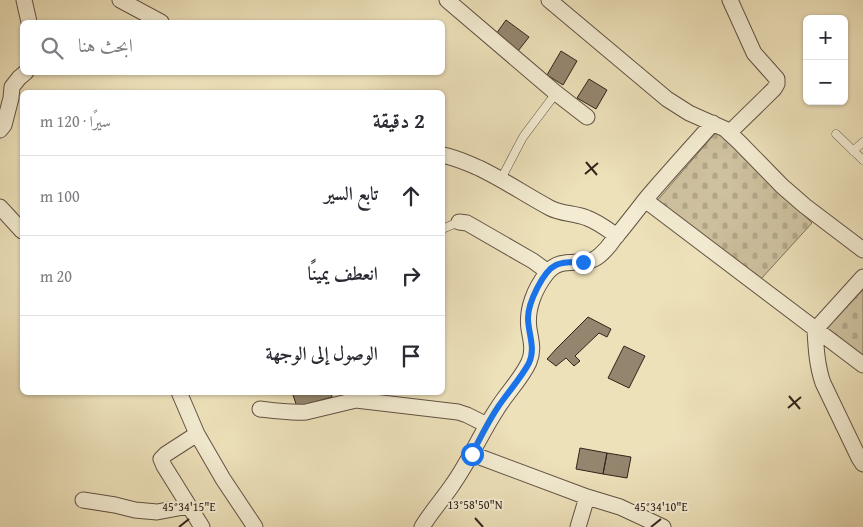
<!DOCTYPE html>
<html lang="ar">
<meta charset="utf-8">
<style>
:root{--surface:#fff;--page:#f2f2f3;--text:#2b2b33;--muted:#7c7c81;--line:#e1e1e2}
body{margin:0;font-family:"Gentium Book Plus",Amiri,serif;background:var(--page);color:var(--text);direction:rtl}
.controls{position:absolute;right:15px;top:15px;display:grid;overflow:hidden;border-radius:8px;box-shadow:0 1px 4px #0004}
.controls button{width:45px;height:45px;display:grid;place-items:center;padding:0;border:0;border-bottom:1px solid var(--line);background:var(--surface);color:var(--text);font:25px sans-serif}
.stop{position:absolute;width:15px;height:15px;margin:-11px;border:4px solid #1a73e8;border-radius:50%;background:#fff}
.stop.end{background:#1a73e8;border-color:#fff;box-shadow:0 1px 5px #0008}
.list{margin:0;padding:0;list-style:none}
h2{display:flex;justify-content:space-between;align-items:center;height:65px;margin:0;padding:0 20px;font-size:21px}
h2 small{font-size:16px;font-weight:400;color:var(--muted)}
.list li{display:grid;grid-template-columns:32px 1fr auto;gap:15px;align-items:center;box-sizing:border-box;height:80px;padding:0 20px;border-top:1px solid var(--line)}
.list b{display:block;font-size:19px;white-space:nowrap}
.list em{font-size:16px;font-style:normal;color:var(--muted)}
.icon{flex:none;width:28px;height:28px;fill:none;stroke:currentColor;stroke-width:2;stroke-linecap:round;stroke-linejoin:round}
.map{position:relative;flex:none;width:863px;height:527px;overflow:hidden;direction:ltr}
.search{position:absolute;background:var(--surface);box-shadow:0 1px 4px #0004;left:20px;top:20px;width:425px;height:55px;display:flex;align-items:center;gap:12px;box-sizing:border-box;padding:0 18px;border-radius:8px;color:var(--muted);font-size:19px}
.panel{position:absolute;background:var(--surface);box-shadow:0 1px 4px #0004;left:20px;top:90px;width:425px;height:305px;border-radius:8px;direction:rtl}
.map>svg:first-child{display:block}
</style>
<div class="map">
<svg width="863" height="527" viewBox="0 0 863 527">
<defs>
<pattern id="cemetery-stones" width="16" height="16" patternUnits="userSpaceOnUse" patternTransform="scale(1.25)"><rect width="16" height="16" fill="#cec19f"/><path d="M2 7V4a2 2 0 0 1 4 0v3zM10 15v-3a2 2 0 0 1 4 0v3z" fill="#b2a688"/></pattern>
</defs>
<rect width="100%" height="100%" fill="#ede1ba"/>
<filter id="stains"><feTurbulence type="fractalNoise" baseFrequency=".004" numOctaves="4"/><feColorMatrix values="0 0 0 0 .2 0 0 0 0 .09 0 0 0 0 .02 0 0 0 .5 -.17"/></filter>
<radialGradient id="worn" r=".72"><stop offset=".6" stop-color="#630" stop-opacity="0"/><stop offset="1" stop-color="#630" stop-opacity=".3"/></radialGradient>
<path fill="url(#cemetery-stones)" stroke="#81725e" d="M 717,131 L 812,223 L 761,279 L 656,202 Z
M 863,290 L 863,355 L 827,328 Z"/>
<path fill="#94866e" stroke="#34231c" d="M 506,20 L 529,37 L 518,51 L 496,34 Z
M 561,51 L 577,61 L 563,85 L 547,75 Z
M 589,79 L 607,90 L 596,109 L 577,98 Z
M 588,317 L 611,329 L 607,337 L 599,333 L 575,356 L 580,361 L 574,366 L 566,358 L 556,366 L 547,359 L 557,348 Z
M 624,346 L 645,356 L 629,388 L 608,378 Z
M 292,392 L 331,392 L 332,397 L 297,407 Z
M 580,448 L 607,453 L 603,474 L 576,469 Z
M 607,453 L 631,457 L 627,478 L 603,474 Z"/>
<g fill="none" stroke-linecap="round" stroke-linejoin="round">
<defs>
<path id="service" d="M 836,134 L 863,160
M 853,151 L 863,142
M 501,179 L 523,137 L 556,93
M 442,229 L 459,222"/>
<path id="minor" d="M 24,0 L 29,22
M 120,0 L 161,22
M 447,0 L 556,93 L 587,117
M 549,0 L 667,99 L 689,113 L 725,129 L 739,142 L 782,186 L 805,206 L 863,250
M 0,130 L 4,125 L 11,98 L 12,87 L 19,78 L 26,72
M 729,133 L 774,89 L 777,84 L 777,79 L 754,53 L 730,0
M 442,155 C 455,157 467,163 479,168 C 504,180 526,195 550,208 C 561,214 575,213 587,218 C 598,222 607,229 617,236
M 645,200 L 863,365
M 0,207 L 22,231
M 459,222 L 467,223 L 533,261 L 548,272
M 863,277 L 815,330 C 816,348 817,366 823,383 L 859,458 L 863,464
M 179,392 L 197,434 L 223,479 L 255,527
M 260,409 C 276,411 290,413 306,412 L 356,400 L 458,412 L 467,415 L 487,425
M 197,434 L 166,454 L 161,459 L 164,466 L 202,527
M 472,454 L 587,497 L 620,507 L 663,527
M 83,500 L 115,505 L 135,510 L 157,512 L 189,506
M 422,527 C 431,512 443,499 453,484 C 470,460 481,433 497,409 C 506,394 522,378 529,362 C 534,350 531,341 529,329 C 526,309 535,288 547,273 C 562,254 583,269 599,256 C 605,251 610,245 614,239 C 625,226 635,213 645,200 C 667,174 690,149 713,123
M 578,527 L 587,497"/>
</defs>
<use href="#service" stroke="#625244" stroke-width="9"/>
<use href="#minor" stroke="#625244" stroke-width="17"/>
<use href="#service" stroke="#f3ecd2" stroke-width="8"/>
<use href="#minor" stroke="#f3ecd2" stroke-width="15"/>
</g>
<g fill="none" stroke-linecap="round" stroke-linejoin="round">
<path stroke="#1a73e8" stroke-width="6" d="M 472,454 C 480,438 488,422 498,407 C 508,392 521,378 529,363 C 536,348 528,333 528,318 C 528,303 543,271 556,265 C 564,261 574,262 583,262"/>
</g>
<path fill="none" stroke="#34231c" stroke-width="2" d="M 586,162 L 597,175M 585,174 L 598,163M 789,396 L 800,409M 788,408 L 801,397M 475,518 L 483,527M 179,527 L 189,519M 651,527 L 661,519"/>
<g font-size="12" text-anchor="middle" fill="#34231c" stroke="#f3ecd2" stroke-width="4" stroke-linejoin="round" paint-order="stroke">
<text x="475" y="509">13°58'50"N</text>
<text x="189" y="511">45°34'15"E</text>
<text x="661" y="511">45°34'10"E</text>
</g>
<rect width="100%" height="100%" filter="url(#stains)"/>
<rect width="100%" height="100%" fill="url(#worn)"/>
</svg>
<div class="controls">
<button>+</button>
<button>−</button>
</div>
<div class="stop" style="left:472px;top:454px"></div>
<div class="stop end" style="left:583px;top:262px"></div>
<div class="search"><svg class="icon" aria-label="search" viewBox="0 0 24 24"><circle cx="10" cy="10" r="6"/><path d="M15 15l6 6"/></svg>ابحث هنا</div>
<section class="panel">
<h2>2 دقيقة<small>سيرًا · 120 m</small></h2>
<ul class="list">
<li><svg class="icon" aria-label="ahead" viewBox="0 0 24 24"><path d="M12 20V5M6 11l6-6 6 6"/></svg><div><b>تابع السير</b></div><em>100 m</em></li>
<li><svg class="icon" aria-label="right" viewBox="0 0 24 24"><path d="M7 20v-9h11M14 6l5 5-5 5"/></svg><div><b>انعطف يمينًا</b></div><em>20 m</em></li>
<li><svg class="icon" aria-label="arrive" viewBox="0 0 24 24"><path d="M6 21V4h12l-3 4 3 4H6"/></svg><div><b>الوصول إلى الوجهة</b></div></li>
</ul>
</section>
</div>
